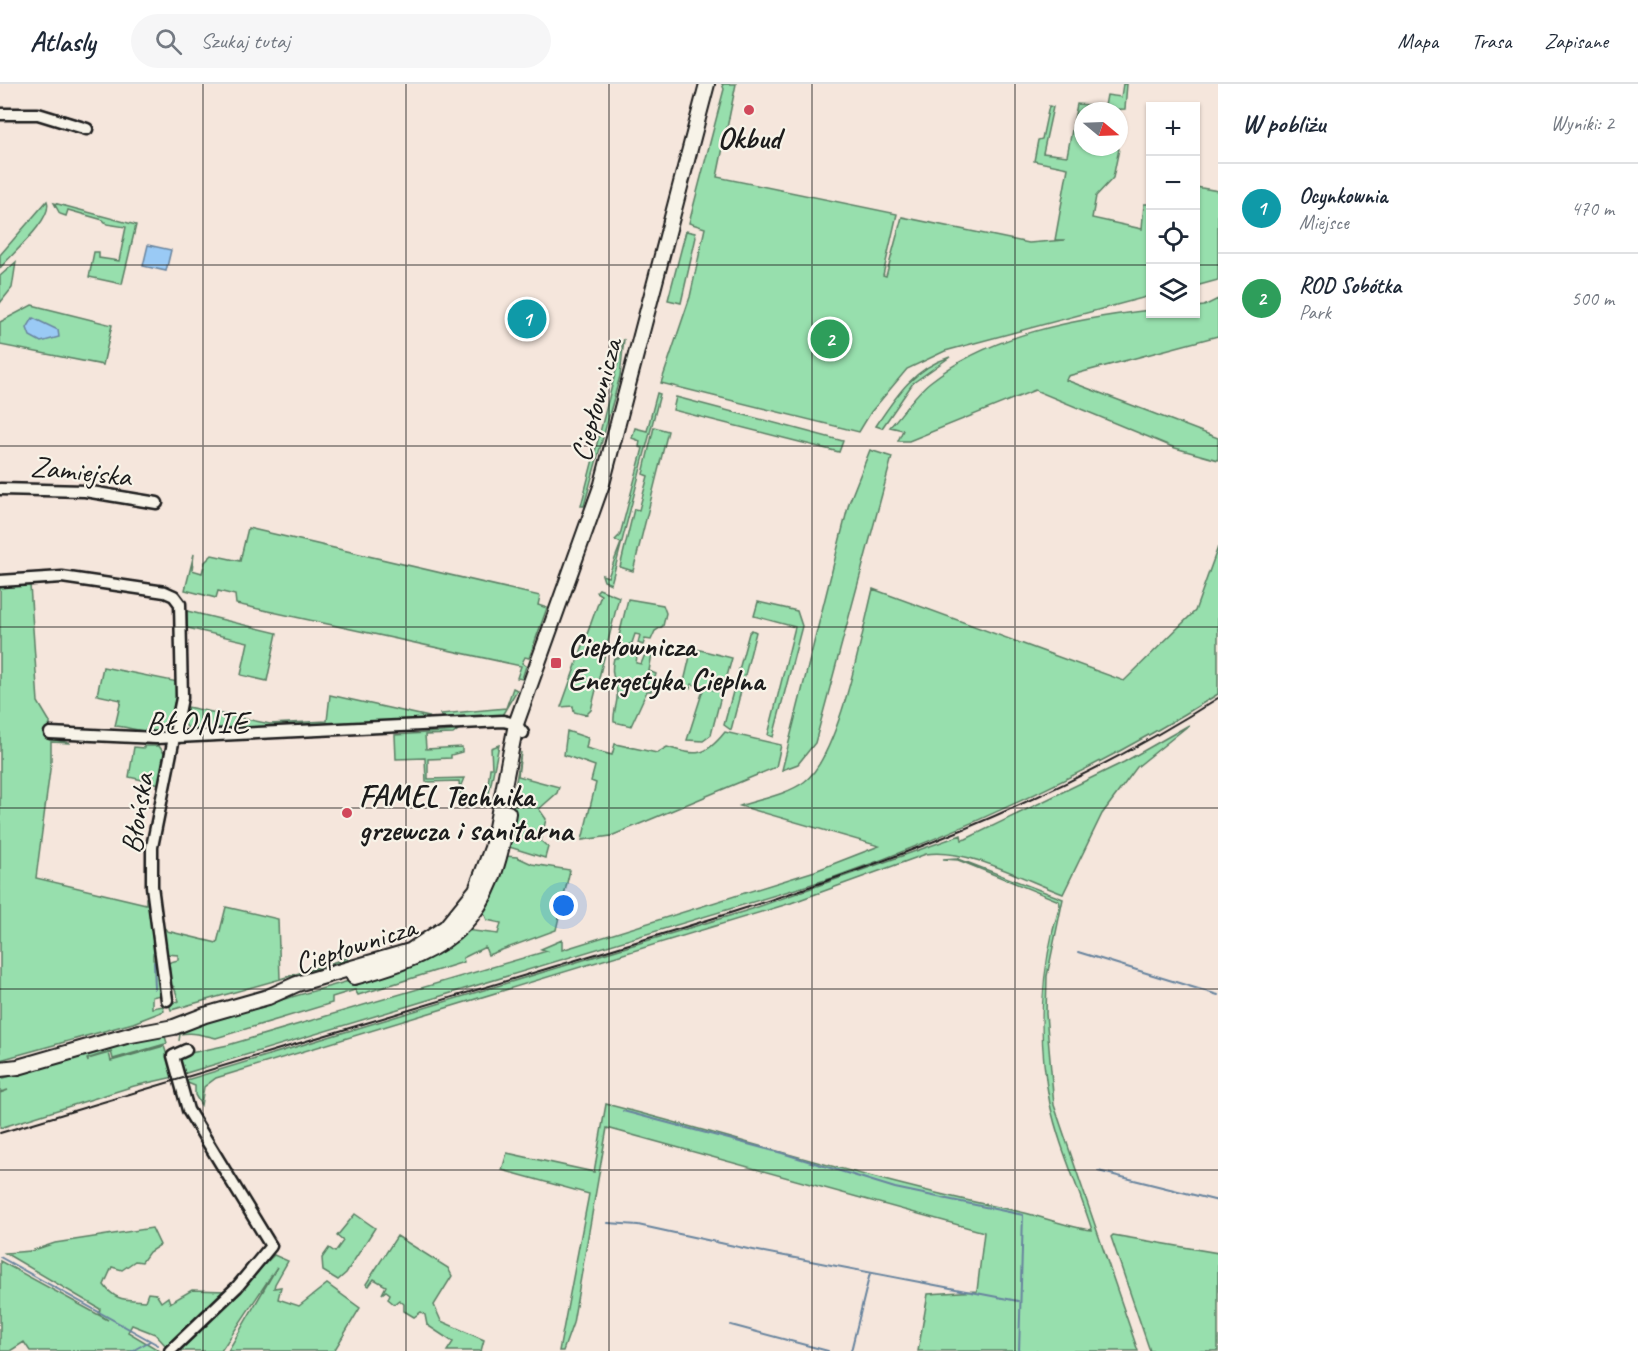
<!DOCTYPE html>
<html lang="pl">
<meta charset="utf-8">
<style>
:root{--surface:#fff;--page:#f6f6f7;--text:#1f2937;--muted:#747a83;--line:#e0e1e3;--accent:#111827}
body{margin:0;font-family:Caveat,sans-serif;background:var(--page);color:var(--text)}
.controls{position:absolute;right:18px;top:18px;display:grid;overflow:hidden;border-radius:0px;box-shadow:0 2px 4px #0004}
.controls button{width:54px;height:54px;display:grid;place-items:center;padding:0;border:0;border-bottom:2px solid var(--line);background:var(--surface);color:var(--text);font:30px sans-serif}
.compass{position:absolute;left:1074px;top:18px;width:54px;height:54px;border-radius:50%;background:var(--surface);box-shadow:0 2px 4px #0004;rotate:109deg}
.you{position:absolute;left:564px;top:822px;width:21px;height:21px;margin:-15px;border:4px solid #fff;border-radius:50%;background:#1a73e8;box-shadow:0 0 0 9px #1a73e833}
.badge{display:grid;place-items:center;width:39px;height:39px;border-radius:50%;background:var(--accent);color:#fff;font-size:20px;font-weight:700}
.pin{position:absolute;translate:-50% -50%;border:3px solid #fff;box-shadow:0 2px 6px #0006}
.list{margin:0;padding:0;list-style:none}
h2{display:flex;justify-content:space-between;align-items:center;height:78px;margin:0;padding:0 24px;font-size:26px}
h2 small{font-size:20px;font-weight:400;color:var(--muted)}
.list li{display:grid;grid-template-columns:39px 1fr auto;gap:18px;align-items:center;box-sizing:border-box;height:90px;padding:0 24px;border-top:2px solid var(--line)}
.list b{display:block;font-size:22px;white-space:nowrap}
.list p{margin:0;font-size:20px;white-space:nowrap;color:var(--muted)}
.list em{font-size:20px;font-style:normal;color:var(--muted)}
.icon{flex:none;width:33px;height:33px;fill:none;stroke:currentColor;stroke-width:2;stroke-linecap:round;stroke-linejoin:round}
.map{position:relative;flex:none;width:1218px;height:1267px;overflow:hidden}
header{display:flex;align-items:center;gap:36px;box-sizing:border-box;height:84px;padding:0 30px;background:var(--surface);border-bottom:2px solid var(--line)}
header strong{font-size:28px}
nav{display:flex;gap:33px;margin-inline-start:auto;font-size:21px}
.search{width:420px;height:54px;background:var(--page);display:flex;align-items:center;gap:15px;box-sizing:border-box;padding:0 21px;border-radius:33px;color:var(--muted);font-size:22px}
main{display:flex}
aside{flex:1;background:var(--surface)}
.map>svg:first-child{display:block}
</style>
<header>
<strong>Atlasly</strong>
<div class="search"><svg class="icon" aria-label="search" viewBox="0 0 24 24"><circle cx="10" cy="10" r="6"/><path d="M15 15l6 6"/></svg>Szukaj tutaj</div>
<nav><a>Mapa</a><a>Trasa</a><a>Zapisane</a></nav>
</header>
<main>
<div class="map">
<svg width="1218" height="1267" viewBox="0 0 1218 1267">
<rect width="100%" height="100%" fill="#f5e6dc"/>
<filter id="ink" filterUnits="userSpaceOnUse"><feTurbulence type="fractalNoise" baseFrequency=".0167" numOctaves="2"/><feDisplacementMap in="SourceGraphic" scale="12" xChannelSelector="R" yChannelSelector="G"/><feConvolveMatrix kernelMatrix="1 2 1 2 8 2 1 2 1" color-interpolation-filters="sRGB"/></filter>
<g filter="url(#ink)">
<path fill="#97dfad" stroke="#5a7e64" stroke-width="1.5" d="M 722,0 L 736,0 L 717,93 L 897,130 L 883,191 L 886,192 L 902,133 L 1029,159 L 1065,156 L 1055,156 L 1068,84 L 1034,77 L 1038,56 L 1042,55 L 1049,22 L 1053,23 L 1043,69 L 1067,72 L 1077,20 L 1105,22 L 1107,11 L 1121,13 L 1123,0 L 1127,0 L 1125,25 L 1083,27 L 1083,63 L 1119,65 L 1113,94 L 1096,112 L 1092,134 L 1142,145 L 1144,120 L 1150,120 L 1150,212 L 945,267 L 907,285 L 871,328 L 859,348 L 661,299 L 690,213 L 705,144 L 689,139 L 724,5 Z
M 1196,103 L 1218,107 L 1218,196 L 1196,202 Z
M 47,117 C 54,134 12,170 0,184 L 0,171 Z
M 54,119 L 136,141 L 122,200 L 89,193 L 94,168 L 99,168 L 99,174 L 119,177 L 126,143 L 107,140 L 103,136 L 68,126 L 66,132 L 60,130 Z
M 686,147 L 695,149 L 696,153 L 681,219 L 668,216 Z
M 16,178 L 12,204 L 0,219 L 0,192 Z
M 1218,215 L 1218,252 L 1068,292 L 1066,296 L 1218,354 L 1218,376 L 1175,364 L 1035,306 L 909,357 L 898,357 L 903,346 L 890,343 C 903,329 915,310 930,298 C 990,250 1075,235 1150,226 L 1150,230 L 1196,230 L 1196,223 L 1204,222 Z
M 32,221 L 112,241 L 103,281 L 0,261 L 0,238 Z
M 624,255 L 620,292 L 584,422 L 581,422 Z
M 950,273 L 913,299 L 882,344 L 876,342 C 896,312 914,284 950,273 Z
M 657,309 L 660,310 L 611,500 L 604,497 L 602,491 L 608,493 L 621,459 L 615,456 L 620,451 L 643,364 L 639,363 L 640,357 L 632,354 L 635,344 L 647,347 Z
M 676,313 L 843,357 L 839,368 L 673,326 Z
M 654,343 L 668,347 L 633,487 L 620,483 L 634,425 L 639,426 L 648,392 L 643,390 Z
M 870,366 L 892,373 L 815,659 L 798,680 L 782,686 L 849,419 Z
M 248,444 L 540,512 L 538,521 L 547,524 L 529,574 L 525,573 L 522,579 L 526,582 L 522,595 L 517,594 L 521,582 L 236,520 L 235,511 L 218,507 L 216,514 L 185,506 L 194,470 L 192,486 L 202,489 L 205,478 L 212,471 L 240,477 Z
M 1218,463 L 1218,610 C 1096,686 967,746 832,794 L 183,990 L 176,974 L 181,971 L 228,961 L 547,867 L 541,865 L 562,856 L 562,866 L 815,787 L 879,762 L 740,722 C 760,715 786,711 804,698 C 839,673 862,549 873,505 L 1124,597 L 1195,527 Z
M 37,498 L 64,498 L 30,501 L 38,618 L 50,638 L 50,645 L 73,655 L 51,655 L 70,659 L 51,658 L 51,678 L 36,794 L 146,820 L 146,814 L 150,815 L 157,870 L 153,870 L 153,876 L 158,877 L 160,911 L 152,913 L 152,924 L 163,922 L 164,927 L 133,939 L 0,976 L 0,502 Z
M 599,505 L 619,513 L 591,626 L 586,631 L 574,628 L 573,622 L 561,623 L 601,511 L 596,508 Z
M 628,515 L 663,521 L 666,529 L 663,542 L 655,547 L 651,556 L 645,555 L 643,561 L 638,559 L 640,551 L 635,550 L 632,559 L 627,562 L 617,560 Z
M 758,518 L 797,527 L 802,542 L 773,653 L 768,651 L 795,543 L 754,532 Z
M 187,527 L 277,549 L 267,597 L 241,591 L 248,558 L 187,544 Z
M 752,546 L 756,548 L 731,646 L 724,641 L 749,549 Z
M 624,564 L 627,569 L 637,572 L 636,579 L 641,580 L 646,568 L 652,570 L 649,587 L 656,590 L 651,607 L 647,607 L 631,642 L 614,638 C 613,628 617,621 617,613 C 618,597 609,594 614,574 L 619,574 Z
M 692,564 L 732,574 L 726,596 L 715,593 L 713,606 L 722,608 L 711,651 L 703,657 L 687,656 L 704,603 L 692,600 L 690,604 L 683,602 Z
M 103,583 L 178,598 L 177,619 L 174,619 L 172,631 L 175,632 C 165,659 135,643 115,642 L 121,616 L 97,611 Z
M 513,604 L 517,606 L 501,633 L 446,636 L 440,630 L 506,624 Z
M 330,611 L 429,633 L 425,637 L 194,647 L 190,647 L 184,639 L 187,623 L 270,640 L 327,637 Z
M 1189,641 L 1137,683 L 1102,730 L 1063,810 C 1023,795 967,764 926,770 L 791,819 L 216,994 L 204,1003 L 201,1021 L 195,1011 L 195,1002 L 183,997 L 752,825 L 961,751 L 962,756 L 966,755 L 1124,678 Z
M 457,647 L 453,650 L 425,651 L 426,665 L 462,663 L 462,668 L 451,671 L 451,674 L 428,675 L 428,695 L 464,694 L 461,701 L 464,717 L 486,717 L 490,684 L 492,684 L 491,664 L 499,661 L 487,719 L 461,720 L 459,697 L 426,698 L 425,674 L 396,675 L 395,651 Z
M 567,647 L 588,654 L 586,664 L 612,671 L 615,660 L 657,669 L 667,663 C 697,672 705,673 725,648 L 781,661 L 776,683 L 611,752 L 582,756 L 596,699 L 591,697 L 595,682 L 564,671 Z
M 144,662 L 159,662 L 166,672 L 160,700 L 129,693 L 134,663 L 144,664 Z
M 521,668 L 518,692 L 559,703 L 557,709 L 539,725 L 546,735 L 541,757 L 548,763 L 545,774 L 506,762 L 512,722 L 521,721 L 523,714 L 514,709 Z
M 505,772 L 517,773 L 532,780 L 570,786 L 556,846 L 488,871 L 485,863 L 463,874 L 464,878 L 358,911 L 355,906 L 332,913 L 332,919 L 216,954 C 202,951 195,948 180,950 L 179,957 L 181,944 L 356,895 L 465,846 L 498,850 L 501,839 L 487,836 L 482,824 Z
M 956,774 L 1063,815 L 1047,892 L 1046,930 L 1054,1021 L 1138,1267 L 918,1267 L 928,1210 L 977,1207 L 984,1148 L 607,1044 L 573,1239 L 563,1267 L 559,1267 L 589,1110 L 502,1086 L 507,1069 L 594,1088 L 606,1020 C 742,1055 875,1098 1012,1126 C 1039,1131 1065,1143 1092,1146 C 1079,1104 1059,1063 1050,1020 C 1037,954 1040,885 1060,821 L 1059,817 L 958,776 L 943,775 Z
M 226,823 L 278,835 L 280,895 L 347,874 L 348,876 L 171,926 L 169,920 L 179,917 L 174,903 L 168,899 L 167,879 L 178,876 L 178,871 L 166,870 L 163,842 L 167,847 L 217,859 Z
M 164,949 L 167,959 L 165,960 L 113,975 L 111,967 L 87,975 L 88,978 L 88,975 L 109,969 L 111,977 L 164,962 L 174,993 L 134,1002 L 0,1044 L 0,1009 L 8,1006 L 0,1008 L 0,995 Z
M 355,1130 L 375,1144 L 346,1189 L 338,1196 L 323,1187 L 322,1174 L 329,1164 L 335,1168 L 343,1157 L 337,1152 Z
M 152,1144 L 160,1161 L 149,1168 L 142,1178 L 135,1177 L 122,1186 L 112,1183 L 104,1201 C 116,1218 127,1215 145,1217 L 148,1209 L 156,1210 L 161,1218 L 168,1213 L 170,1219 L 192,1206 L 225,1207 L 166,1262 L 155,1250 L 132,1241 L 128,1248 L 160,1267 L 30,1267 L 24,1258 L 10,1267 L 0,1267 L 0,1177 L 108,1236 L 99,1230 L 100,1225 L 5,1169 L 31,1167 L 55,1159 Z
M 1113,1151 L 1218,1169 L 1218,1267 L 1150,1267 L 1111,1153 Z
M 397,1152 L 448,1184 L 452,1192 L 434,1221 L 441,1237 L 484,1256 L 481,1267 L 447,1267 L 453,1258 L 427,1241 L 425,1231 L 421,1228 L 414,1233 L 404,1227 L 404,1220 L 399,1216 L 394,1220 L 388,1215 L 390,1210 L 386,1207 L 382,1210 L 386,1202 L 374,1195 L 369,1202 L 366,1200 Z
M 274,1171 L 288,1177 L 275,1200 L 274,1204 L 281,1203 L 278,1215 L 299,1222 L 327,1200 L 360,1224 L 334,1267 L 228,1267 L 277,1183 L 221,1267 L 176,1267 Z"/>
<path fill="#9acaf5" stroke="#68849e" stroke-width="1.5" d="M 148,161 L 171,166 L 166,187 L 143,182 Z
M 33,234 L 58,246 L 59,253 L 41,258 L 30,252 L 27,244 Z"/>
<g fill="none" stroke-linecap="round" stroke-linejoin="round">
<path stroke="#68849e" stroke-width="2" d="M 154,857 L 154,869
M 1078,868 L 1218,911
M 154,878 L 155,905
M 623,1027 L 782,1069 L 895,1104 L 1023,1131 L 1019,1267
M 1098,1087 L 1218,1117
M 608,1139 L 638,1141 L 748,1165 L 1018,1217
M 0,1173 L 158,1261
M 731,1241 L 828,1267
M 132,1267 L 150,1257
M 851,1267 L 870,1189"/>
<defs>
<path id="minor" d="M 0,30 L 38,30 L 87,45
M 0,405 L 85,407 L 157,419
M 0,497 L 62,493 L 165,508 L 174,512 L 180,520 L 182,614 L 152,763 L 152,802 L 167,916
M 50,649 L 156,654 L 503,637 L 516,640 L 523,649
M 170,1267 L 237,1203 L 271,1162 L 188,1026 L 173,972 L 186,966"/>
<path id="major" d="M 354,893 C 456,866 492,836 508,729
M 131,951 L 174,943 L 205,931 L 268,913 L 297,900 L 410,867 L 446,843 L 476,806 L 492,764 L 516,640 L 602,400 L 707,0
M 0,985 L 18,983 L 140,948"/>
</defs>
<use href="#minor" stroke="#1c1c1c" stroke-width="15"/>
<use href="#major" stroke="#1c1c1c" stroke-width="18"/>
<use href="#minor" stroke="#f7f3e8" stroke-width="10"/>
<use href="#major" stroke="#f7f3e8" stroke-width="14"/>
<path stroke="#1c1c1c" stroke-width="2" d="M 0,1049 C 185,993 371,938 556,882 C 790,812 1010,747 1218,614"/>
</g>
</g>
<path fill="none" stroke="#1c1c1c" stroke-width="1.5" stroke-opacity="0.55" d="M 203,0 L 203,1267M 406,0 L 406,1267M 609,0 L 609,1267M 812,0 L 812,1267M 1015,0 L 1015,1267M 0,181 L 1150,181M 1196,181 L 1218,181M 0,362 L 1218,362M 0,543 L 1218,543M 0,724 L 1218,724M 0,905 L 1218,905M 0,1086 L 1218,1086"/>
<g fill="#d1495b" stroke="#f7f3e8" stroke-width="2">
<circle cx="749" cy="26" r="6"/>
<rect x="550" y="573" width="12" height="12" rx="3"/>
<circle cx="347" cy="729" r="6"/>
</g>
<g text-anchor="middle" stroke-width="4.5" stroke-linejoin="round" paint-order="stroke">
<g font-size="30" font-weight="bold" fill="#1c1c1c" stroke="#f7f3e8" text-anchor="start">
<text x="749" y="64" text-anchor="middle">Okbud</text>
<text x="568" y="572">Ciepłownicza<tspan x="568" dy="34">Energetyka Cieplna</tspan></text>
<text x="359" y="722">FAMEL Technika<tspan x="359" dy="34">grzewcza i sanitarna</tspan></text>
</g>
<g font-size="30" fill="#1c1c1c" stroke="#f7f3e8">
<text transform="translate(596 316) rotate(-75)" y="10">Ciepłownicza</text>
<text transform="translate(81 387) rotate(6)" y="10">Zamiejska</text>
<text transform="translate(137 729) rotate(-81)" y="10">Błońska</text>
<text transform="translate(355 861) rotate(-18)" y="10">Ciepłownicza</text>
</g>
<g font-size="32" letter-spacing="1.5" fill="#1c1c1c" stroke="#f7f3e8">
<text x="198" y="649">BŁONIE</text>
</g>
</g>
</svg>
<div class="controls">
<button>+</button>
<button>−</button>
<button><svg class="icon" aria-label="locate" viewBox="0 0 24 24"><circle cx="12" cy="12" r="6"/><path d="M12 2v4M12 18v4M2 12h4M18 12h4"/></svg></button>
<button><svg class="icon" aria-label="layers" viewBox="0 0 24 24"><path d="M12 4l9 5-9 5-9-5zM3 14l9 5 9-5"/></svg></button>
</div>
<svg class="compass" viewBox="-18 -18 36 36"><path d="M0-13l5 13h-10z" fill="#e53935"/><path d="M0 13l5-13h-10z" fill="#747a83"/></svg>
<div class="you"></div>
<div class="pin badge" style="left:527px;top:235px;background:#0f9aa8">1</div>
<div class="pin badge" style="left:830px;top:255px;background:#2e9e5b">2</div>
</div>
<aside>
<h2>W pobliżu<small>Wyniki: 2</small></h2>
<ul class="list">
<li><span class="badge" style="background:#0f9aa8">1</span><div><b>Ocynkownia</b><p>Miejsce</p></div><em>470 m</em></li>
<li><span class="badge" style="background:#2e9e5b">2</span><div><b>ROD Sobótka</b><p>Park</p></div><em>500 m</em></li>
</ul>
</aside>
</main>
